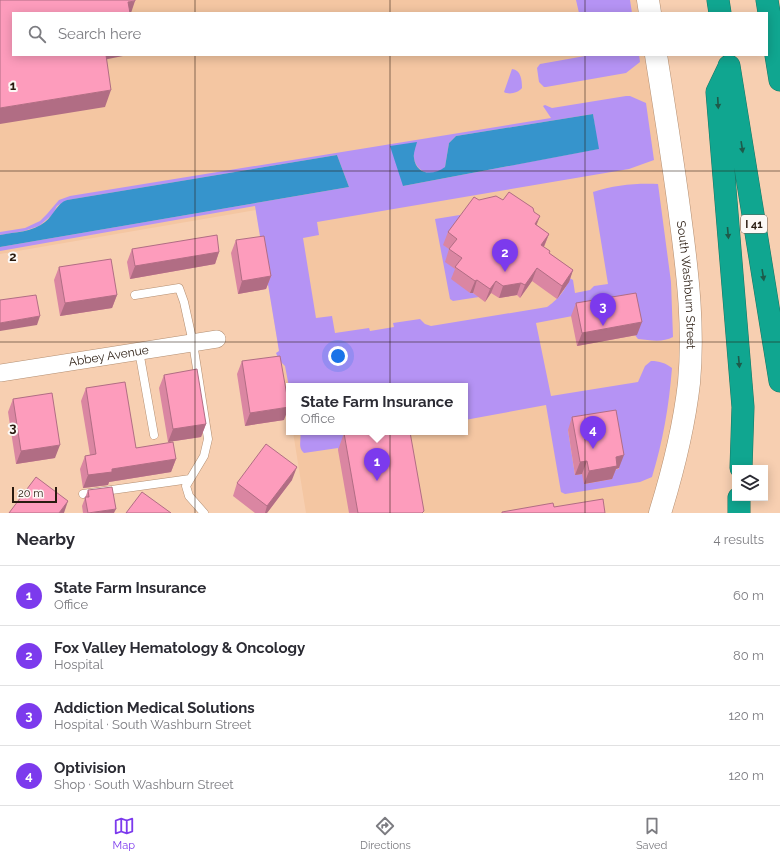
<!DOCTYPE html>
<meta charset="utf-8">
<style>
:root{--surface:#fff;--page:#f7f7f7;--text:#2b2b33;--muted:#7c7c81;--line:#e1e1e2;--accent:#7c3aed}
body{margin:0;font-family:Raleway,sans-serif;background:var(--page);color:var(--text)}
.controls{position:absolute;right:12px;bottom:12px;display:grid;overflow:hidden;border-radius:0px;box-shadow:0 2px 10px #0003}
.controls button{width:36px;height:36px;display:grid;place-items:center;padding:0;border:0;border-bottom:1px solid var(--line);background:var(--surface);color:var(--text);font:20px sans-serif}
.scale{position:absolute;left:12px;bottom:10px;width:45px;box-sizing:border-box;padding-left:4px;border:2px solid #291b10;border-top:0;font-size:11px;line-height:14px;white-space:nowrap;color:#291b10;-webkit-text-stroke:3px #fcf8f5;paint-order:stroke}
.you{position:absolute;left:338px;top:356px;width:14px;height:14px;margin:-10px;border:3px solid #fff;border-radius:50%;background:#1a73e8;box-shadow:0 0 0 6px #1a73e833}
.badge{display:grid;place-items:center;width:26px;height:26px;border-radius:50%;background:var(--accent);color:#fff;font-size:13px;font-weight:700}
.pin{position:absolute;translate:-50% -33px;filter:drop-shadow(0 1px 2px #0008)}
.pin::after{content:'';position:absolute;top:21px;width:14px;height:12px;background:inherit;clip-path:polygon(0 0,100% 0,50% 100%)}
.popup{position:absolute;left:286px;top:383px;width:182px;height:52px;box-sizing:border-box;display:grid;place-content:center;border-radius:0px;background:var(--surface);filter:drop-shadow(0 1px 3px #0005);font-size:13px;white-space:nowrap;color:var(--muted)}
.popup b{font-size:15px;color:var(--text)}
.popup::after{content:'';position:absolute;left:50%;top:100%;margin-left:-8px;border:8px solid transparent;border-top-color:var(--surface)}
.list{margin:0;padding:0;list-style:none}
h2{display:flex;justify-content:space-between;align-items:center;height:52px;margin:0;padding:0 16px;font-size:17px}
h2 small{font-size:13px;font-weight:400;color:var(--muted)}
.list li{display:grid;grid-template-columns:26px 1fr auto;gap:12px;align-items:center;box-sizing:border-box;height:60px;padding:0 16px;border-top:1px solid var(--line)}
.list b{display:block;font-size:15px;white-space:nowrap}
.list p{margin:0;font-size:13px;white-space:nowrap;color:var(--muted)}
.list em{font-size:13px;font-style:normal;color:var(--muted)}
.icon{flex:none;width:22px;height:22px;fill:none;stroke:currentColor;stroke-width:2;stroke-linecap:round;stroke-linejoin:round}
.map{position:relative;flex:none;width:780px;height:513px;overflow:hidden}
.search{position:absolute;background:var(--surface);box-shadow:0 2px 10px #0003;left:12px;right:12px;top:12px;height:44px;display:flex;align-items:center;gap:10px;box-sizing:border-box;padding:0 14px;border-radius:0px;color:var(--muted);font-size:15px}
.sheet{height:292px;background:var(--surface)}
nav{display:flex;justify-content:space-around;align-items:center;box-sizing:border-box;height:56px;border-top:1px solid var(--line);background:var(--surface);font-size:11px;color:var(--muted)}
nav a{display:grid;justify-items:center;gap:2px}
nav .on{color:var(--accent)}
.map>svg:first-child{display:block}
</style>
<div class="map">
<svg width="780" height="513" viewBox="0 0 780 513">
<rect width="100%" height="100%" fill="#f7cfb1"/>
<path fill="#f4c6a2" d="M 0,0 L 648,0 L 650,13 L 13,13 L 13,55 L 656,55 L 690,304 L 660,513 L 306,513 L 293,432 L 465,432 L 465,386 L 289,386 L 289,410 L 256,210 L 0,254 Z"/>
<path fill="#b593f4" fill-rule="evenodd" d="M 576,0 L 630,0 L 632,13 L 579,13 Z
M 585,55 L 639,55 L 640,62 L 626,73 L 546,87 L 544,87 L 539,82 L 537,68 L 540,64 L 585,56 Z
M 512,69 C 521,70 522,80 522,88 C 518,93 509,95 504,92 Z
M 626,96 L 630,96 L 646,103 L 654,160 L 629,169 L 317,222 L 319,235 L 303,238 L 316,318 L 332,316 L 335,333 L 369,328 L 370,331 L 394,327 L 393,323 L 420,319 L 425,324 L 431,326 L 547,307 C 556,301 569,288 568,277 L 573,280 L 575,293 L 590,290 L 594,286 L 608,284 L 593,192 C 614,185 636,183 658,184 L 671,282 L 673,337 C 662,343 650,340 638,339 L 635,335 L 630,305 L 536,323 L 551,396 L 638,382 L 645,366 L 651,361 C 660,361 665,363 672,368 C 669,406 663,441 652,477 L 640,482 L 565,494 L 561,492 L 546,405 L 465,420 L 465,386 L 289,386 L 289,387 L 285,366 L 279,360 L 276,353 L 279,351 L 255,206 L 0,251 L 0,247 L 349,187 L 337,155 L 67,200 L 57,206 L 53,214 L 39,226 L 24,231 L 0,235 L 0,232 L 25,228 L 40,221 L 47,214 L 59,200 L 70,196 L 551,118 L 543,106 L 545,105 L 552,108 ZM 593,114 L 598,149 L 403,186 L 417,142 C 415,147 413,153 414,158 C 415,169 427,176 437,173 C 440,172 443,169 445,167 L 449,143 L 456,136 ZM 611,423 L 619,469 L 611,470 L 612,479 L 585,484 L 583,474 L 575,475 L 568,430 Z
M 466,214 L 444,245 L 452,251 L 457,271 L 470,293 L 473,293 L 479,297 L 453,301 L 450,299 L 435,219 Z
M 300,432 L 408,432 L 402,439 L 338,450 L 338,448 L 304,453 C 297,447 302,440 300,432 Z"/>
<path fill="#3694cc" d="M 593,114 L 599,149 L 403,186 L 390,146 L 417,142 C 416,147 413,153 414,158 C 416,175 433,176 445,167 L 449,143 L 456,136 Z
M 337,155 L 349,187 L 0,247 L 0,235 C 15,232 33,232 45,222 C 54,215 57,203 67,200 Z"/>
<g fill="none" stroke-linecap="round" stroke-linejoin="round">
<defs>
<path id="lane" d="M 135,295 L 179,288 L 184,302 L 193,343 L 208,439 L 204,456 L 186,486 L 189,496 L 204,513
M 139,351 L 154,435
M 83,494 L 190,479"/>
<g id="street">
<path id="s1" d="M 0,373 L 217,339"/>
</g>
<g id="secondary">
<path d="M 648,0 L 650,13"/>
<path id="s2" d="M 656,55 C 665,111 674,167 681,223 C 688,276 694,329 689,383 C 684,427 673,471 660,513"/>
</g>
<path id="highway" d="M 718,0 L 720,13
M 767,0 L 780,80
M 729,66 L 780,381
M 729,67 L 717,92 L 743,407 L 741,468
M 739,513 L 739,498"/>
</defs>
<use href="#lane" stroke="#b38e71" stroke-width="9"/>
<use href="#street" stroke="#b38e71" stroke-width="18"/>
<use href="#secondary" stroke="#b38e71" stroke-width="23"/>
<use href="#highway" stroke="#197563" stroke-width="23"/>
<use href="#lane" stroke="#fff" stroke-width="8"/>
<use href="#street" stroke="#fff" stroke-width="17"/>
<use href="#secondary" stroke="#fff" stroke-width="22"/>
<use href="#highway" stroke="#10a690" stroke-width="22"/>
</g>
<path fill="#da86a2" d="M 479,200 L 537,225 L 549,234 L 544,247 L 549,253 L 573,270 L 569,282 L 557,299 L 532,281 L 520,298 L 517,295 L 499,298 L 491,293 L 485,302 L 473,293 L 470,293 L 451,279 L 455,269 L 445,262 L 449,249 L 443,245 L 448,232 Z
M 236,240 L 271,276 L 266,289 L 238,294 L 231,253 Z
M 132,249 L 219,252 L 215,264 L 130,279 L 127,262 Z
M 59,267 L 117,295 L 112,308 L 60,316 L 54,280 Z
M 576,303 L 637,335 L 577,346 L 571,316 Z
M 242,361 L 284,420 L 245,426 L 237,374 Z
M 164,375 L 206,424 L 201,437 L 168,442 L 159,388 Z
M 86,388 L 136,448 L 176,459 L 171,472 L 109,482 L 108,485 L 83,488 L 80,469 L 85,456 L 90,455 L 81,401 Z
M 13,399 L 55,458 L 16,464 L 8,412 Z
M 572,417 L 619,468 L 616,469 L 612,479 L 584,484 L 582,474 L 575,475 L 568,430 Z
M 344,433 L 423,513 L 349,513 L 338,450 Z
M 292,480 L 267,513 L 255,513 L 233,496 L 237,483 Z
M 88,490 L 114,513 L 83,513 L 82,506 Z"/>
<path fill="#b16d84" d="M 135,1 L 131,13 L 124,13 L 128,2 Z
M 100,55 L 128,55 L 98,61 Z
M 111,90 L 105,107 L 0,124 L 0,108 Z
M 540,216 L 535,229 L 535,224 Z
M 549,234 L 544,246 L 536,257 L 541,245 Z
M 219,252 L 215,264 L 130,279 L 135,266 Z
M 537,268 L 532,281 L 520,298 L 525,285 Z
M 573,270 L 569,282 L 557,299 L 562,286 Z
M 271,276 L 266,289 L 238,294 L 242,281 Z
M 477,280 L 473,293 L 470,293 L 475,281 Z
M 496,281 L 491,293 L 485,302 L 490,289 Z
M 521,283 L 517,295 L 499,298 L 503,286 Z
M 117,295 L 112,308 L 60,316 L 65,303 Z
M 40,316 L 37,325 L 0,331 L 0,323 Z
M 642,322 L 637,335 L 577,346 L 582,333 Z
M 289,407 L 284,420 L 245,426 L 250,413 Z
M 206,424 L 201,437 L 168,442 L 173,429 Z
M 60,445 L 55,458 L 16,464 L 21,451 Z
M 624,455 L 619,468 L 616,469 L 612,479 L 584,484 L 589,471 L 616,457 Z
M 176,459 L 171,472 L 109,482 L 108,485 L 83,488 L 88,475 L 112,469 Z
M 587,461 L 582,474 L 575,475 L 580,462 Z
M 297,467 L 292,480 L 267,513 L 265,513 L 267,506 Z
M 68,501 L 64,513 L 59,513 Z
M 116,509 L 114,513 L 90,513 Z"/>
<path fill="#fd9cbc" stroke="#b16d84" d="M 0,0 L 135,0 L 135,1 L 128,2 L 130,13 L 13,13 L 13,55 L 106,55 L 111,90 L 0,108 Z
M 509,192 L 533,208 L 534,212 L 540,216 L 535,224 L 549,234 L 541,245 L 550,251 L 549,253 L 573,270 L 562,286 L 537,268 L 525,285 L 521,283 L 503,286 L 496,281 L 490,289 L 477,280 L 475,281 L 455,267 L 462,258 L 449,249 L 457,239 L 448,232 L 474,197 L 479,200 L 496,196 L 503,200 Z
M 217,235 L 219,252 L 135,266 L 132,249 Z
M 264,236 L 271,276 L 242,281 L 236,240 Z
M 111,259 L 117,295 L 65,303 L 59,267 Z
M 636,293 L 642,322 L 582,333 L 576,303 Z
M 36,295 L 40,316 L 0,323 L 0,300 Z
M 280,356 L 289,407 L 250,413 L 242,361 Z
M 197,369 L 206,424 L 173,429 L 164,375 Z
M 125,382 L 136,448 L 173,442 L 176,459 L 112,469 L 112,472 L 88,475 L 85,456 L 96,454 L 86,388 Z
M 52,393 L 60,445 L 21,451 L 13,399 Z
M 616,410 L 624,455 L 616,457 L 617,466 L 589,471 L 587,461 L 580,462 L 572,417 Z
M 353,432 L 410,432 L 424,511 L 422,513 L 358,513 L 344,433 Z
M 266,444 L 297,467 L 267,506 L 237,483 Z
M 36,477 L 68,501 L 59,513 L 9,513 Z
M 112,487 L 116,509 L 88,513 L 85,497 L 89,497 L 88,490 Z
M 142,492 L 171,513 L 126,513 Z
M 603,499 L 605,513 L 502,513 L 502,512 L 553,503 L 554,507 Z"/>
<defs><path id="oneway-solid" d="M-6-.8H1V-3.2L6.5 0L1 3.2V.8H-6Z"/></defs>
<g fill="#1e5a4a">
<use href="#oneway-solid" transform="translate(718 103) rotate(87)"/>
<use href="#oneway-solid" transform="translate(742 147) rotate(81)"/>
<use href="#oneway-solid" transform="translate(728 233) rotate(85)"/>
<use href="#oneway-solid" transform="translate(763 275) rotate(81)"/>
<use href="#oneway-solid" transform="translate(739 362) rotate(85)"/>
</g>
<path fill="none" stroke="#291b10" stroke-width="1" stroke-opacity="0.55" d="M 195,0 L 195,13M 390,0 L 390,13M 585,0 L 585,13M 195,55 L 195,513M 390,55 L 390,513M 585,55 L 585,513M 0,171 L 780,171M 0,342 L 780,342"/>
<g text-anchor="middle" stroke-width="4" stroke-linejoin="round" paint-order="stroke">
<rect fill="#fcf8f5" stroke="#685d55" stroke-width="1" x="741" y="215" width="26" height="18" rx="3"/>
<g font-size="11" font-weight="bold" fill="#291b10">
<text x="754" y="228">I 41</text>
</g>
<g font-size="12" fill="#291b10" stroke="#fcf8f5">
<text dy="4" stroke="none"><textPath href="#s2" startOffset="232">South Washburn Street</textPath></text>
<text dy="4" stroke="none"><textPath href="#s1" startOffset="110">Abbey Avenue</textPath></text>
</g>
</g>
<g font-size="13" text-anchor="middle" font-weight="bold" fill="#291b10" stroke="#fcf8f5" stroke-width="4" stroke-linejoin="round" paint-order="stroke">
<text x="13" y="90">1</text>
<text x="13" y="261">2</text>
<text x="13" y="432">3</text>
</g>
</svg>
<div class="controls">
<button><svg class="icon" aria-label="layers" viewBox="0 0 24 24"><path d="M12 4l9 5-9 5-9-5zM3 14l9 5 9-5"/></svg></button>
</div>
<div class="scale">20 m</div>
<div class="you"></div>
<div class="pin badge" style="left:377px;top:481px">1</div>
<div class="popup"><b>State Farm Insurance</b>Office</div>
<div class="pin badge" style="left:505px;top:272px">2</div>
<div class="pin badge" style="left:603px;top:326px">3</div>
<div class="pin badge" style="left:593px;top:449px">4</div>
<div class="search"><svg class="icon" aria-label="search" viewBox="0 0 24 24"><circle cx="10" cy="10" r="6"/><path d="M15 15l6 6"/></svg>Search here</div>
</div>
<section class="sheet">
<h2>Nearby<small>4 results</small></h2>
<ul class="list">
<li><span class="badge">1</span><div><b>State Farm Insurance</b><p>Office</p></div><em>60 m</em></li>
<li><span class="badge">2</span><div><b>Fox Valley Hematology &amp; Oncology</b><p>Hospital</p></div><em>80 m</em></li>
<li><span class="badge">3</span><div><b>Addiction Medical Solutions</b><p>Hospital · South Washburn Street</p></div><em>120 m</em></li>
<li><span class="badge">4</span><div><b>Optivision</b><p>Shop · South Washburn Street</p></div><em>120 m</em></li>
</ul>
</section>
<nav>
<a class="on"><svg class="icon" aria-label="map" viewBox="0 0 24 24"><path d="M3 6l6-2 6 2 6-2v14l-6 2-6-2-6 2zM9 4v14M15 6v14"/></svg>Map</a>
<a><svg class="icon" aria-label="directions" viewBox="0 0 24 24"><path d="M12 3l9 9-9 9-9-9zM9 14v-3h6M13 9l2 2-2 2"/></svg>Directions</a>
<a><svg class="icon" aria-label="saved" viewBox="0 0 24 24"><path d="M7 4h10v16l-5-4-5 4z"/></svg>Saved</a>
</nav>
